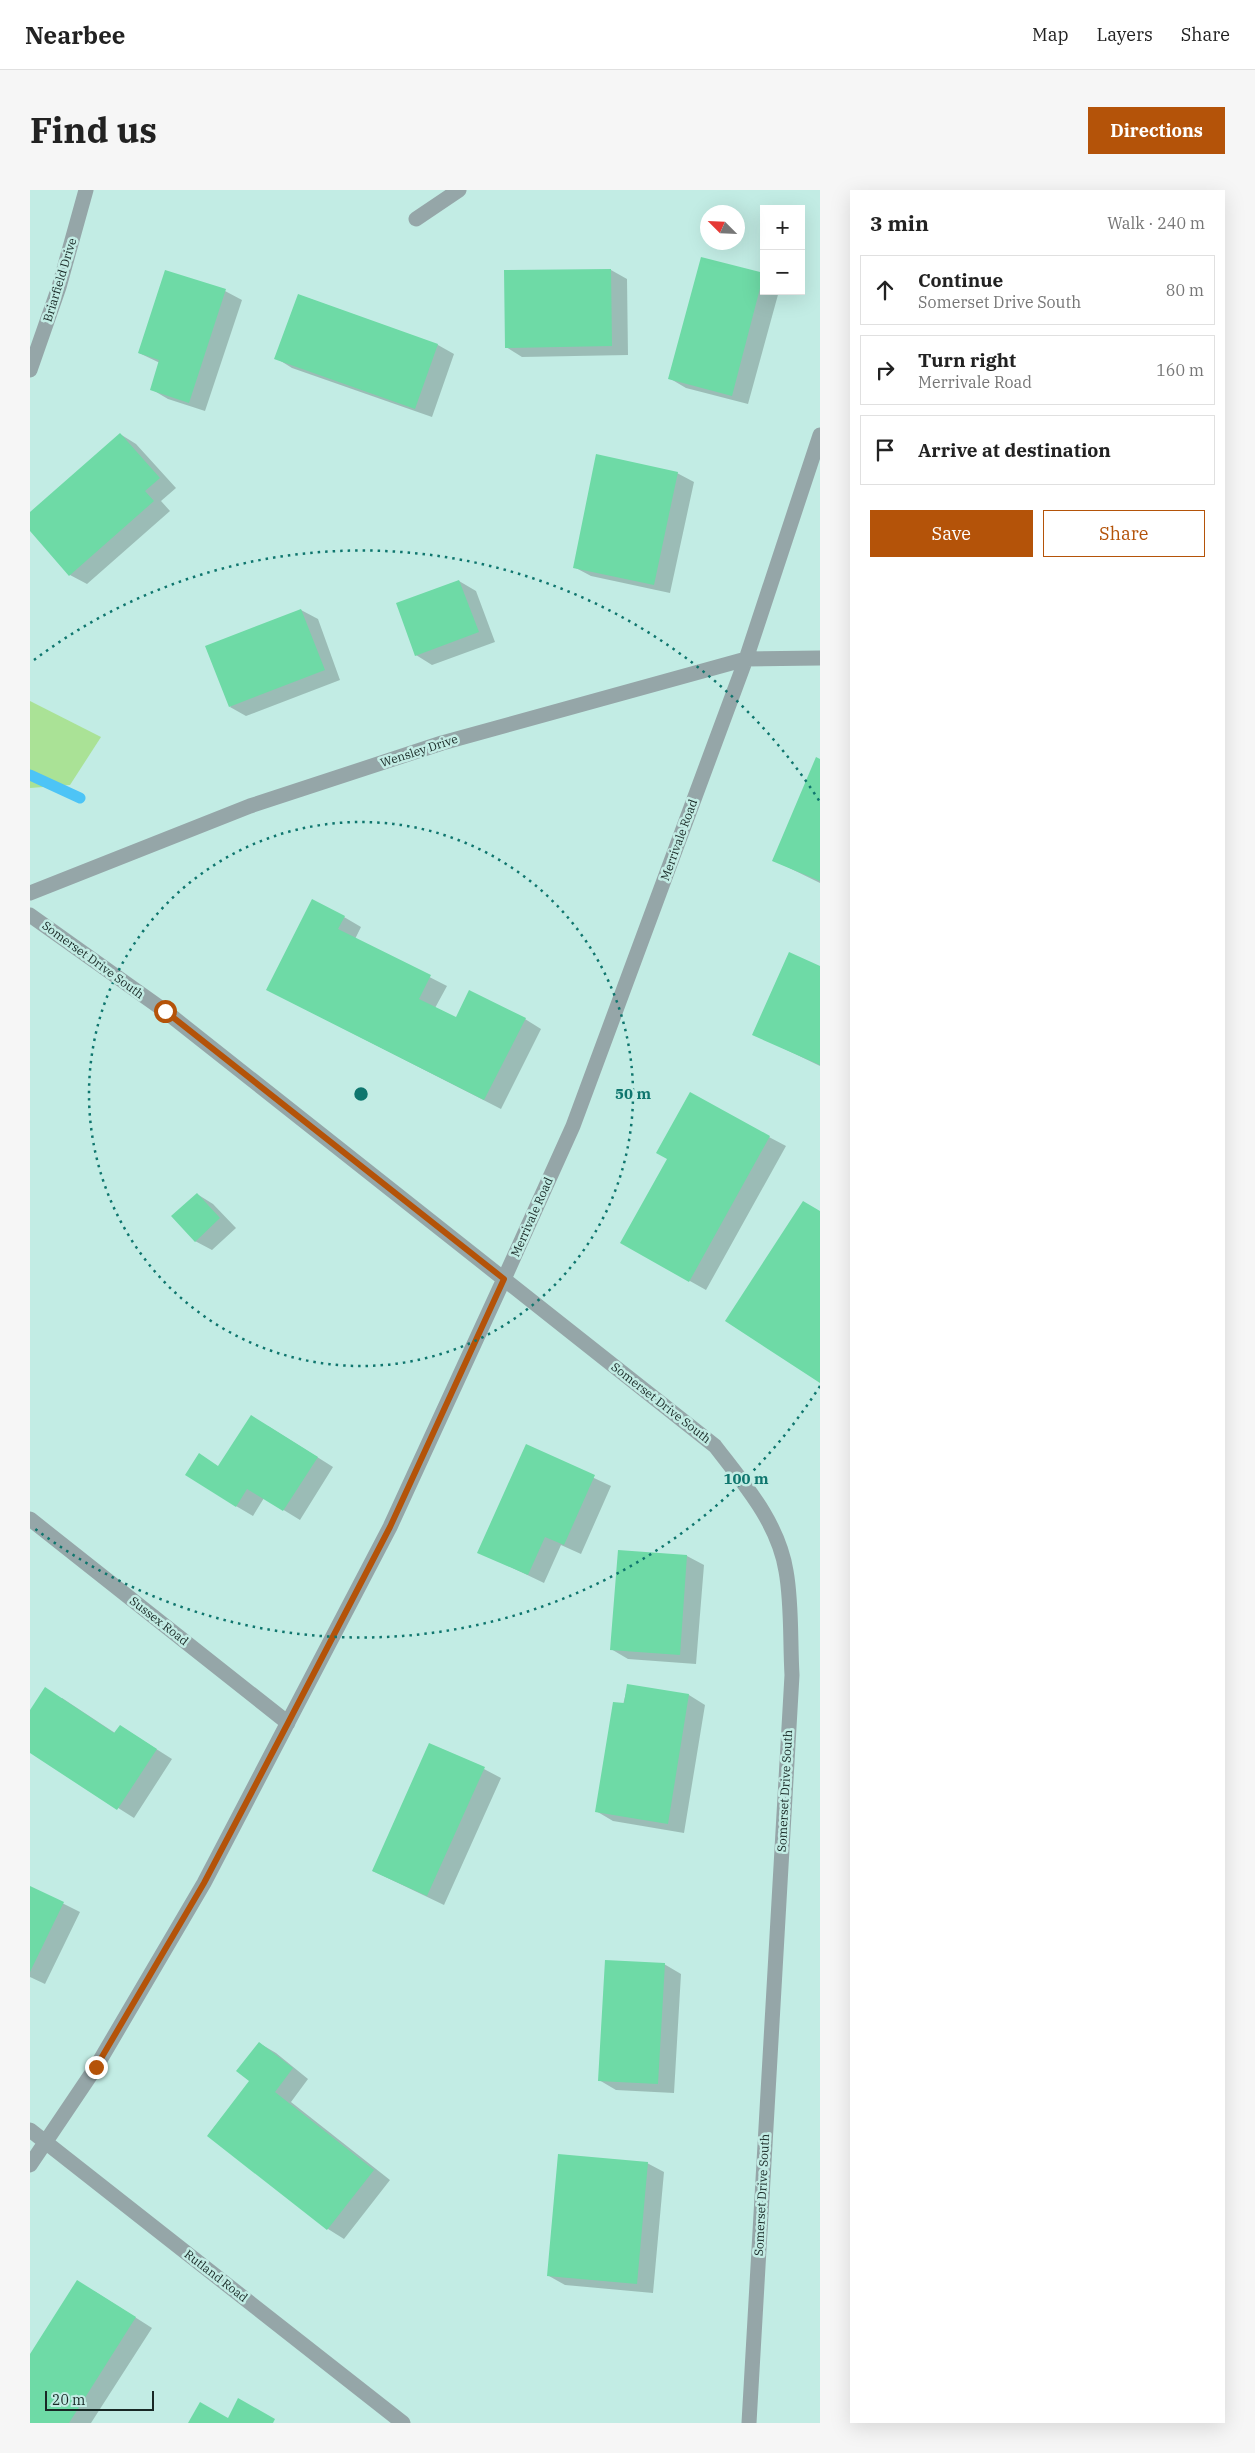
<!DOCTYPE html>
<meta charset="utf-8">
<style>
:root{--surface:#fff;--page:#f6f6f6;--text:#222;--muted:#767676;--line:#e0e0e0;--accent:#b45309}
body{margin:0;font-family:"IBM Plex Serif",serif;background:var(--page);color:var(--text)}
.controls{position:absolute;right:15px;top:15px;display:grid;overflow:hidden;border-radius:0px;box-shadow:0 5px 20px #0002}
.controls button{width:45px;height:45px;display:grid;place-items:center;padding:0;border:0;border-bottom:1px solid var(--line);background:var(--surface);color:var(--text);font:25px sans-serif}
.compass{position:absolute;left:670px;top:15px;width:45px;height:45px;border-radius:50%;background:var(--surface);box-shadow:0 5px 20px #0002;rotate:294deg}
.scale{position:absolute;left:15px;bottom:12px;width:109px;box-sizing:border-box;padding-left:5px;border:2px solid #182825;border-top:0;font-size:14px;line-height:18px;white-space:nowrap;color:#182825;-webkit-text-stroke:4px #c2ece4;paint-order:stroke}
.stop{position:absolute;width:15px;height:15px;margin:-11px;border:4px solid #b45309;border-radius:50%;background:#fff}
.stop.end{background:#b45309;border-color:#fff;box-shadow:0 1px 5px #0008}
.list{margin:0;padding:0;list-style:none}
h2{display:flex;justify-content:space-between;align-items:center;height:65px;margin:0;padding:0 20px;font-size:21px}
h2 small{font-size:16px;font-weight:400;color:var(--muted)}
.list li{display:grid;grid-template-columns:32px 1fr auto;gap:15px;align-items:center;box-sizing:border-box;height:70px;margin:0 10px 10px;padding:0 10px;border:1px solid var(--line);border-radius:0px}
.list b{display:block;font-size:19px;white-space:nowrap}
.list p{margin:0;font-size:16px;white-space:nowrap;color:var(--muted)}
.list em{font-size:16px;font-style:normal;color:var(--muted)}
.actions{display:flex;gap:10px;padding:15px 20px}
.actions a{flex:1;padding:11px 0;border:1px solid var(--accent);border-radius:0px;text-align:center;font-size:18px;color:var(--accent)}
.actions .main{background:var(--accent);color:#fff}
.icon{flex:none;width:28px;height:28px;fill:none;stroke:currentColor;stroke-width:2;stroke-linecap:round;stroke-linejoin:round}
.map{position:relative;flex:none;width:790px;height:2233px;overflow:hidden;border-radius:0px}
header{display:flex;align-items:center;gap:30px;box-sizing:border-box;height:70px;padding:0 25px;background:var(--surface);border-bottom:1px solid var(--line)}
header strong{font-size:24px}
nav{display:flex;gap:28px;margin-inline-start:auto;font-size:18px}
.intro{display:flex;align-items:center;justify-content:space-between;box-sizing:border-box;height:120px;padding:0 30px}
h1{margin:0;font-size:35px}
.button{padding:12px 22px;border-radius:0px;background:var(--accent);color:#fff;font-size:18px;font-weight:700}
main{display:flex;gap:30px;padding:0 30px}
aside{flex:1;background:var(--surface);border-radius:0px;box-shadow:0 5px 20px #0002}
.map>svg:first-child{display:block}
</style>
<header>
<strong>Nearbee</strong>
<nav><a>Map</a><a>Layers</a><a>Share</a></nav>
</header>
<div class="intro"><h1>Find us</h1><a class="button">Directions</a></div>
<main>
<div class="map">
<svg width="790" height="2233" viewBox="0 0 790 2233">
<rect width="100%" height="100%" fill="#c2ece4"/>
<path fill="#aae296" d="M 0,511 L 71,547 L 40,595 L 0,598 Z"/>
<path fill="#0003" d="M 672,68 L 734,85 L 734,101 L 749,101 L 718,214 L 656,198 L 639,188 Z
M 581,80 L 597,89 L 598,165 L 492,167 L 476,157 Z
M 195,101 L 212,110 L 175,221 L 138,209 L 121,199 L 130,173 L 109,163 Z
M 269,105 L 408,155 L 424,164 L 402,227 L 262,178 L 246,168 Z
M 90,244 L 106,254 L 146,298 L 131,311 L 140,321 L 57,394 L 40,385 L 0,339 L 0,324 Z
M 647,283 L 664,292 L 640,403 L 561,386 L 544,377 Z
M 429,391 L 446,401 L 465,452 L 402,475 L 386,465 Z
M 271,420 L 288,429 L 310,490 L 216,526 L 200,517 Z
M 790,570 L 790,693 L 743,670 Z
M 314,727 L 331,737 L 325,749 L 417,796 L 405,818 L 426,829 L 495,829 L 511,839 L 471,919 L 238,800 Z
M 790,778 L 790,876 L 724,844 Z
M 739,947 L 756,956 L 676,1100 L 608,1062 L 638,968 Z
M 167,1004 L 183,1014 L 206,1038 L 182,1060 L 165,1051 Z
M 238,1236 L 303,1277 L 270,1330 L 234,1308 L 223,1326 L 206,1316 L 169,1265 L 189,1277 Z
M 496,1256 L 581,1296 L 551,1364 L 531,1355 L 514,1393 L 449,1362 Z
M 589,1361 L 657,1366 L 674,1375 L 666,1474 L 598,1469 L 581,1459 Z
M 598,1495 L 659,1505 L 675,1515 L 654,1643 L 583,1631 L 566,1621 Z
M 32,1508 L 85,1543 L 90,1536 L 142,1569 L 104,1628 L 0,1562 L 0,1523 Z
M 454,1579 L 471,1588 L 414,1715 L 343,1681 Z
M 0,1697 L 50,1722 L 15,1794 L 0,1787 Z
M 634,1774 L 651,1784 L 644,1903 L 586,1900 L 569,1890 Z
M 229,1853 L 246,1863 L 278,1889 L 261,1912 L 360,1990 L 314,2049 L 298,2039 L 178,1945 L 221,1891 Z
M 617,1973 L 634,1982 L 623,2103 L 535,2095 L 519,2086 Z
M 64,2101 L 122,2138 L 61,2233 L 0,2233 L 0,2166 Z"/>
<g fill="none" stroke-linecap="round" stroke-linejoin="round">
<path stroke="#4dc4f6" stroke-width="11" d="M 0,585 L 50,608"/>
</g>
<path fill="#6edaa6" d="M 671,67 L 734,83 L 702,206 L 638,189 Z
M 581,79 L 582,156 L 475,158 L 474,80 Z
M 135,80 L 196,99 L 159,213 L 120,200 L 129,170 L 108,163 Z
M 268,104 L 408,154 L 385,219 L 244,169 Z
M 90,243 L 130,288 L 115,301 L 124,311 L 39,386 L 0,341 L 0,322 Z
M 566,264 L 648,282 L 624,395 L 543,378 Z
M 429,390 L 449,442 L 385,466 L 366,413 Z
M 271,419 L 295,480 L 199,517 L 175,456 Z
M 786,567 L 790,569 L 790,691 L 742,671 Z
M 282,709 L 315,726 L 308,739 L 401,785 L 389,809 L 426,827 L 439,800 L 496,828 L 454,910 L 236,800 Z
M 759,762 L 790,776 L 790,875 L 722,845 Z
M 660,902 L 740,946 L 659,1092 L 590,1053 L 637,969 L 626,963 Z
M 167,1003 L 190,1028 L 165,1052 L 141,1026 Z
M 773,1011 L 790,1021 L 790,1193 L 695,1131 Z
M 221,1225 L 288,1267 L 253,1321 L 217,1299 L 206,1317 L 155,1285 L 169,1263 L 188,1276 Z
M 496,1254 L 565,1285 L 534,1355 L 515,1347 L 498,1385 L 447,1363 Z
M 588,1360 L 657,1365 L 650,1465 L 580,1460 Z
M 597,1494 L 659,1504 L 638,1634 L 565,1622 L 583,1512 L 594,1513 Z
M 15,1497 L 84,1543 L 90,1535 L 127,1559 L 87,1620 L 0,1563 L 0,1520 Z
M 399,1553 L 455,1577 L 397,1706 L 342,1681 Z
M 0,1696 L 34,1712 L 0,1782 Z
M 575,1770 L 635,1773 L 628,1894 L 568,1891 Z
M 229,1852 L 263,1878 L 245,1902 L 344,1980 L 297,2040 L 177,1946 L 219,1891 L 206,1881 Z
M 528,1964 L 618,1972 L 607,2094 L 517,2086 Z
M 47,2090 L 106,2127 L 39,2233 L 0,2233 L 0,2164 Z
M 208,2208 L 245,2229 L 243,2233 L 158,2233 L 170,2212 L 198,2228 Z"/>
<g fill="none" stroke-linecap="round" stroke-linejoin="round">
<path stroke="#95a6a8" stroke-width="15" d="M 386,29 L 429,0
M 0,180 L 29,97 L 56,0
M 0,703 L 220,616 L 412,553 L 716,469 L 790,468
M 0,725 L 135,821 L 685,1256 C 714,1294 748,1332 756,1381 C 762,1414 760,1451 762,1485 L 719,2233
M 0,1329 L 258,1533
M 0,1940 L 373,2233
M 0,1975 L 66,1877 L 174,1693 L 360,1337 L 474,1089 L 543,936 L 716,469 L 790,245"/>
</g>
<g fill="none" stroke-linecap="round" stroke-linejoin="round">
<path stroke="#b45309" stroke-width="6" d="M 66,1877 L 174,1693 L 258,1533 L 360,1337 L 474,1089 L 135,821"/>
</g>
<g fill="none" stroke="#0f766e" stroke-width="2.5" stroke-dasharray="2.5 5">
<circle cx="331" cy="904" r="272"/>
<path d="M790 1196A544 544 0 0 1 4 1338M4 470A544 544 0 0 1 790 612"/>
</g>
<g text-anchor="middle" stroke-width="5" stroke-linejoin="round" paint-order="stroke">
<g font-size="12" fill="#182825" stroke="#c2ece4">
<text transform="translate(30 90) rotate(-73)" y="4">Briarfield Drive</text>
<text transform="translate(389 561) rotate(-18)" y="4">Wensley Drive</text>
<text transform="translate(649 650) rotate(-70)" y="4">Merrivale Road</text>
<text transform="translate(63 770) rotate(36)" y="4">Somerset Drive South</text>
<text transform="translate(502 1027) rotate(-66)" y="4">Merrivale Road</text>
<text transform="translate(631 1213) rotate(38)" y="4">Somerset Drive South</text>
<text transform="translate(129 1431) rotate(38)" y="4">Sussex Road</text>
<text transform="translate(755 1601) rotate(-87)" y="4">Somerset Drive South</text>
<text transform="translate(732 2005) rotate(-87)" y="4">Somerset Drive South</text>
<text transform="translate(186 2086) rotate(38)" y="4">Rutland Road</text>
</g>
</g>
<circle cx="331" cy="904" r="8" fill="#0f766e" stroke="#c2ece4" stroke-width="2.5"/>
<g font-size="15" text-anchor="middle" font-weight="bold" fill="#0f766e" stroke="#c2ece4" stroke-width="5" stroke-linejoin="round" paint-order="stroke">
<text x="603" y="909">50 m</text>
<text x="716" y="1294">100 m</text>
</g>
</svg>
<div class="controls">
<button>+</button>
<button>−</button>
</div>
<svg class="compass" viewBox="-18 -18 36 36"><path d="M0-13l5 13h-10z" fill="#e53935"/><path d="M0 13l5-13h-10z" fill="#767676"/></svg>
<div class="scale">20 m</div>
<div class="stop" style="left:135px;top:821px"></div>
<div class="stop end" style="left:66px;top:1877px"></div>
</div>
<aside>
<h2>3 min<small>Walk · 240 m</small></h2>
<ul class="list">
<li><svg class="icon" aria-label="ahead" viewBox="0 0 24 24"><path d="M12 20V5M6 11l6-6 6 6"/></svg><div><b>Continue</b><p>Somerset Drive South</p></div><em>80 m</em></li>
<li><svg class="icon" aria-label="right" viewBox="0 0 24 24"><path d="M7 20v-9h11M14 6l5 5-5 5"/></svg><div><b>Turn right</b><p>Merrivale Road</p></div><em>160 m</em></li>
<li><svg class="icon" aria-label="arrive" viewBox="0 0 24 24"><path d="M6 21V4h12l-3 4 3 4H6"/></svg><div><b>Arrive at destination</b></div></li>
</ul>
<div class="actions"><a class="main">Save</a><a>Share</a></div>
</aside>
</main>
